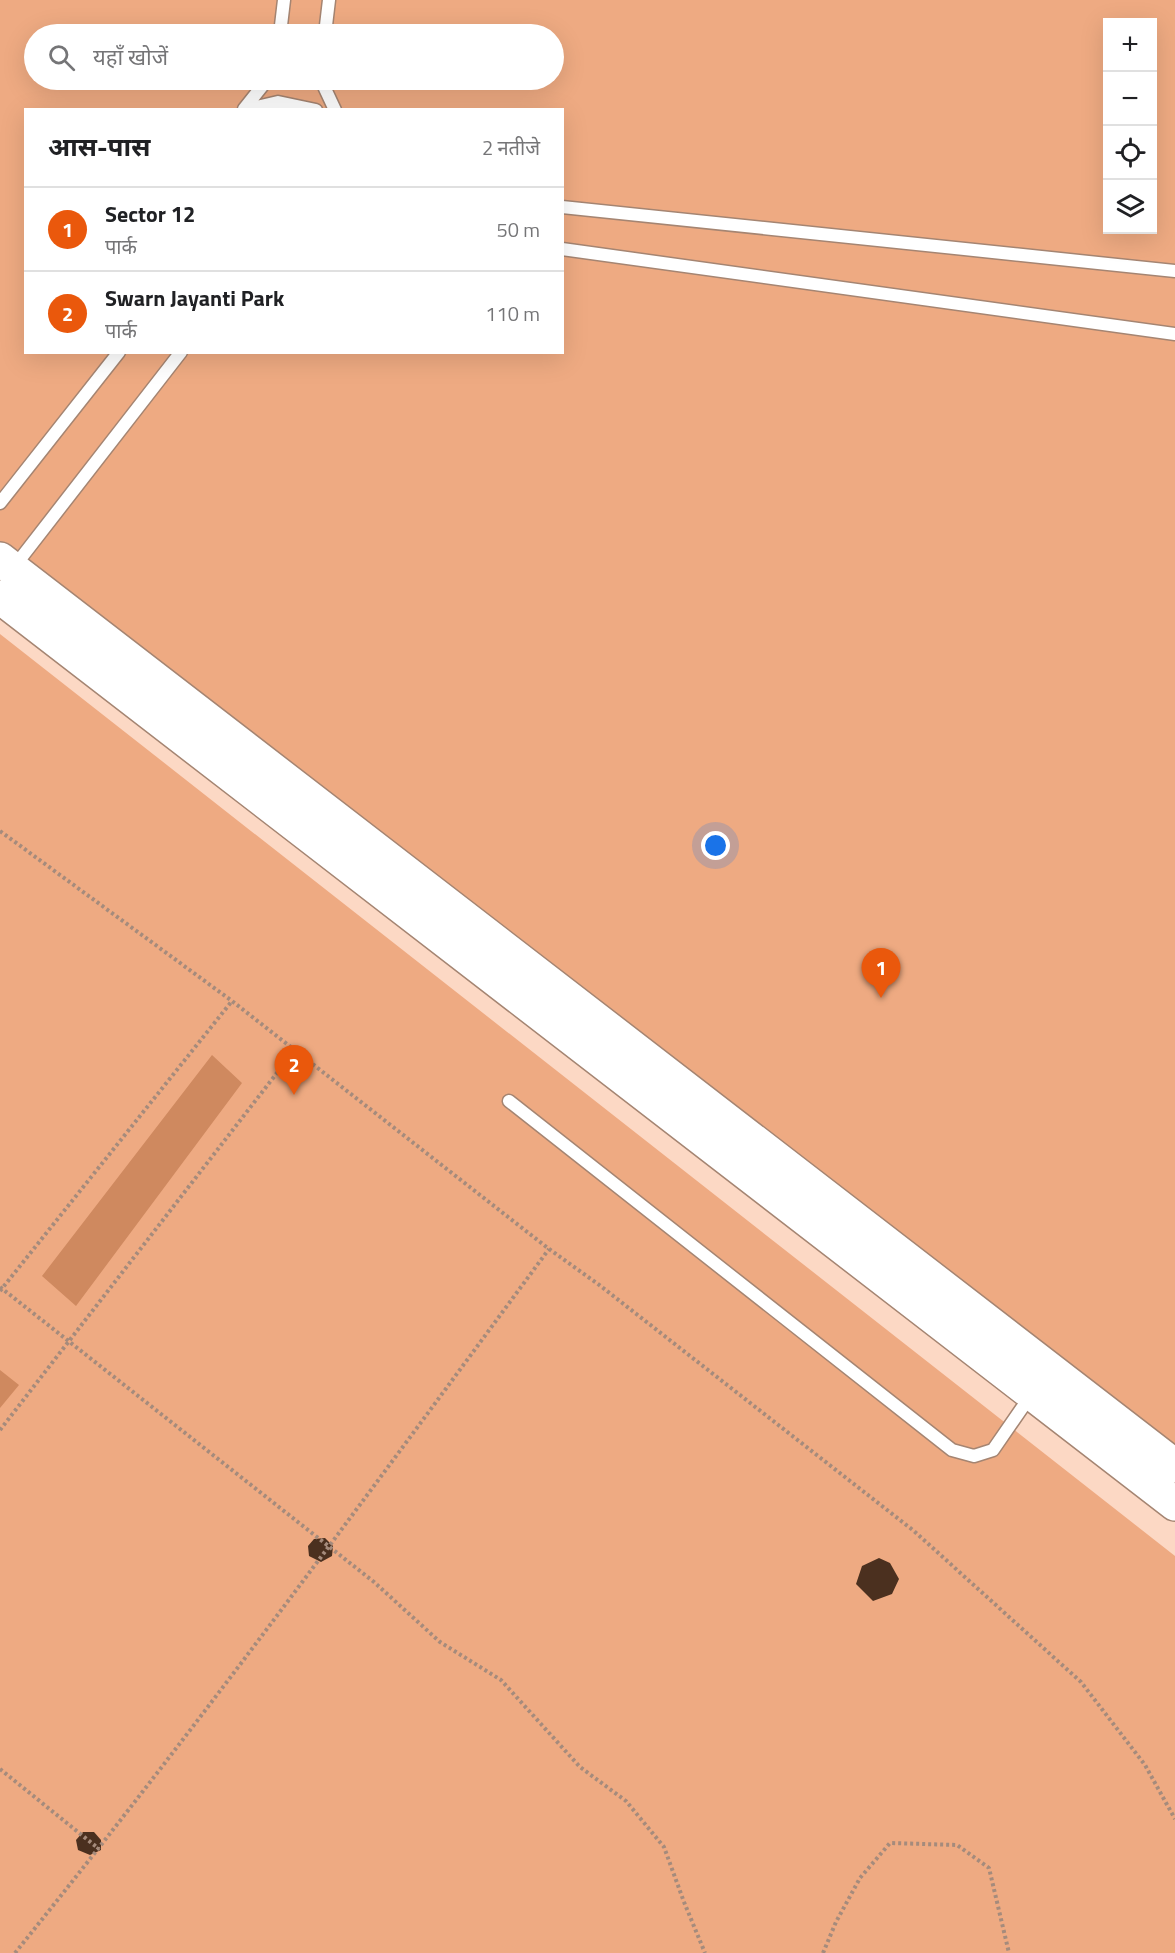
<!DOCTYPE html>
<html lang="hi">
<meta charset="utf-8">
<style>
:root{--surface:#fff;--page:#f2f2f2;--text:#202124;--muted:#757577;--line:#e0e0e0;--accent:#ea580c}
body{margin:0;font-family:"Titillium Web","Noto Sans Devanagari",sans-serif;background:var(--page);color:var(--text)}
.controls{position:absolute;right:18px;top:18px;display:grid;overflow:hidden;border-radius:0px;box-shadow:0 6px 24px #0002}
.controls button{width:54px;height:54px;display:grid;place-items:center;padding:0;border:0;border-bottom:2px solid var(--line);background:var(--surface);color:var(--text);font:30px sans-serif}
.you{position:absolute;left:716px;top:846px;width:21px;height:21px;margin:-15px;border:4px solid #fff;border-radius:50%;background:#1a73e8;box-shadow:0 0 0 9px #1a73e833}
.badge{display:grid;place-items:center;width:39px;height:39px;border-radius:50%;background:var(--accent);color:#fff;font-size:20px;font-weight:700}
.pin{position:absolute;translate:-50% -50px;filter:drop-shadow(0 2px 3px #0008)}
.pin::after{content:'';position:absolute;top:32px;width:21px;height:18px;background:inherit;clip-path:polygon(0 0,100% 0,50% 100%)}
.list{margin:0;padding:0;list-style:none}
h2{display:flex;justify-content:space-between;align-items:center;height:78px;margin:0;padding:0 24px;font-size:26px}
h2 small{font-size:20px;font-weight:400;color:var(--muted)}
.list li{display:grid;grid-template-columns:39px 1fr auto;gap:18px;align-items:center;box-sizing:border-box;height:84px;padding:0 24px;border-top:2px solid var(--line)}
.list b{display:block;font-size:22px;white-space:nowrap}
.list p{margin:0;font-size:20px;white-space:nowrap;color:var(--muted)}
.list em{font-size:20px;font-style:normal;color:var(--muted)}
.icon{flex:none;width:33px;height:33px;fill:none;stroke:currentColor;stroke-width:2;stroke-linecap:round;stroke-linejoin:round}
.map{position:relative;flex:none;width:1175px;height:1953px;overflow:hidden}
.search{position:absolute;background:var(--surface);box-shadow:0 6px 24px #0002;left:24px;top:24px;width:540px;height:66px;display:flex;align-items:center;gap:15px;box-sizing:border-box;padding:0 21px;border-radius:33px;color:var(--muted);font-size:22px}
.panel{position:absolute;background:var(--surface);box-shadow:0 6px 24px #0002;left:24px;top:108px;width:540px;height:246px;border-radius:0px}
.map>svg:first-child{display:block}
</style>
<div class="map">
<svg width="1175" height="1953" viewBox="0 0 1175 1953">
<rect width="100%" height="100%" fill="#fcd8c4"/>
<path fill="#eeaa82" fill-rule="evenodd" d="M 0,0 L 1175,0 L 1175,1454 L 0,542 ZM 1108,22 L 1152,22 L 1152,230 L 1108,230 ZM 34,34 L 554,34 L 554,80 L 34,80 ZM 26,110 L 562,110 L 562,352 L 26,352 Z
M 0,634 L 1175,1556 L 1175,1953 L 0,1953 Z"/>
<path fill="#cf895f" d="M 212,1055 L 242,1083 L 76,1306 L 42,1276 Z
M 0,1370 L 19,1385 L 0,1408 Z"/>
<path fill="#4b301f" d="M 325,1538 L 333,1546 L 332,1556 L 321,1562 L 309,1556 L 308,1546 L 314,1539 Z
M 879,1558 L 890,1563 L 899,1579 L 892,1594 L 873,1601 L 856,1584 L 862,1566 Z
M 83,1832 L 94,1832 L 101,1840 L 101,1850 L 90,1855 L 78,1850 L 76,1840 Z"/>
<g fill="none" stroke-linecap="round" stroke-linejoin="round">
<defs>
<path id="lane" d="M 280,34 L 284,0
M 325,34 L 329,0
M 321,80 L 335,110
M 244,109 L 267,80
M 244,110 L 278,102 L 316,110
M 562,207 L 1175,271
M 562,249 L 1175,334
M 0,503 L 119,352
M 14,567 L 181,352
M 509,1101 L 952,1450 L 974,1456 L 993,1450 L 1031,1395"/>
<path id="secondary" d="M 0,559 L 1175,1466
M 0,597 L 1175,1504"/>
</defs>
<use href="#lane" stroke="#a58572" stroke-width="15"/>
<use href="#secondary" stroke="#a58572" stroke-width="36"/>
<path stroke="#a58b7c" stroke-width="4" stroke-dasharray="3 3" stroke-linecap="butt" d="M 0,831 L 232,1001 L 549,1249 L 598,1284 L 914,1531 L 1081,1682 L 1145,1765 L 1175,1819
M 0,1287 L 374,1582 L 440,1642 L 501,1680 L 580,1767 L 626,1801 L 664,1847 L 684,1902 L 705,1953
M 0,1291 L 232,1001
M 0,1430 L 294,1051
M 0,1769 L 99,1849
M 15,1953 C 200,1724 374,1486 549,1249
M 823,1953 L 836,1922 L 860,1878 L 890,1843 L 957,1845 L 989,1868 L 1009,1953"/>
<use href="#lane" stroke="#fff" stroke-width="12"/>
<use href="#secondary" stroke="#fff" stroke-width="33"/>
</g>
</svg>
<div class="controls">
<button>+</button>
<button>−</button>
<button><svg class="icon" aria-label="locate" viewBox="0 0 24 24"><circle cx="12" cy="12" r="6"/><path d="M12 2v4M12 18v4M2 12h4M18 12h4"/></svg></button>
<button><svg class="icon" aria-label="layers" viewBox="0 0 24 24"><path d="M12 4l9 5-9 5-9-5zM3 14l9 5 9-5"/></svg></button>
</div>
<div class="you"></div>
<div class="pin badge" style="left:881px;top:998px">1</div>
<div class="pin badge" style="left:294px;top:1095px">2</div>
<div class="search"><svg class="icon" aria-label="search" viewBox="0 0 24 24"><circle cx="10" cy="10" r="6"/><path d="M15 15l6 6"/></svg>यहाँ खोजें</div>
<section class="panel">
<h2>आस-पास<small>2 नतीजे</small></h2>
<ul class="list">
<li><span class="badge">1</span><div><b>Sector 12</b><p>पार्क</p></div><em>50 m</em></li>
<li><span class="badge">2</span><div><b>Swarn Jayanti Park</b><p>पार्क</p></div><em>110 m</em></li>
</ul>
</section>
</div>
